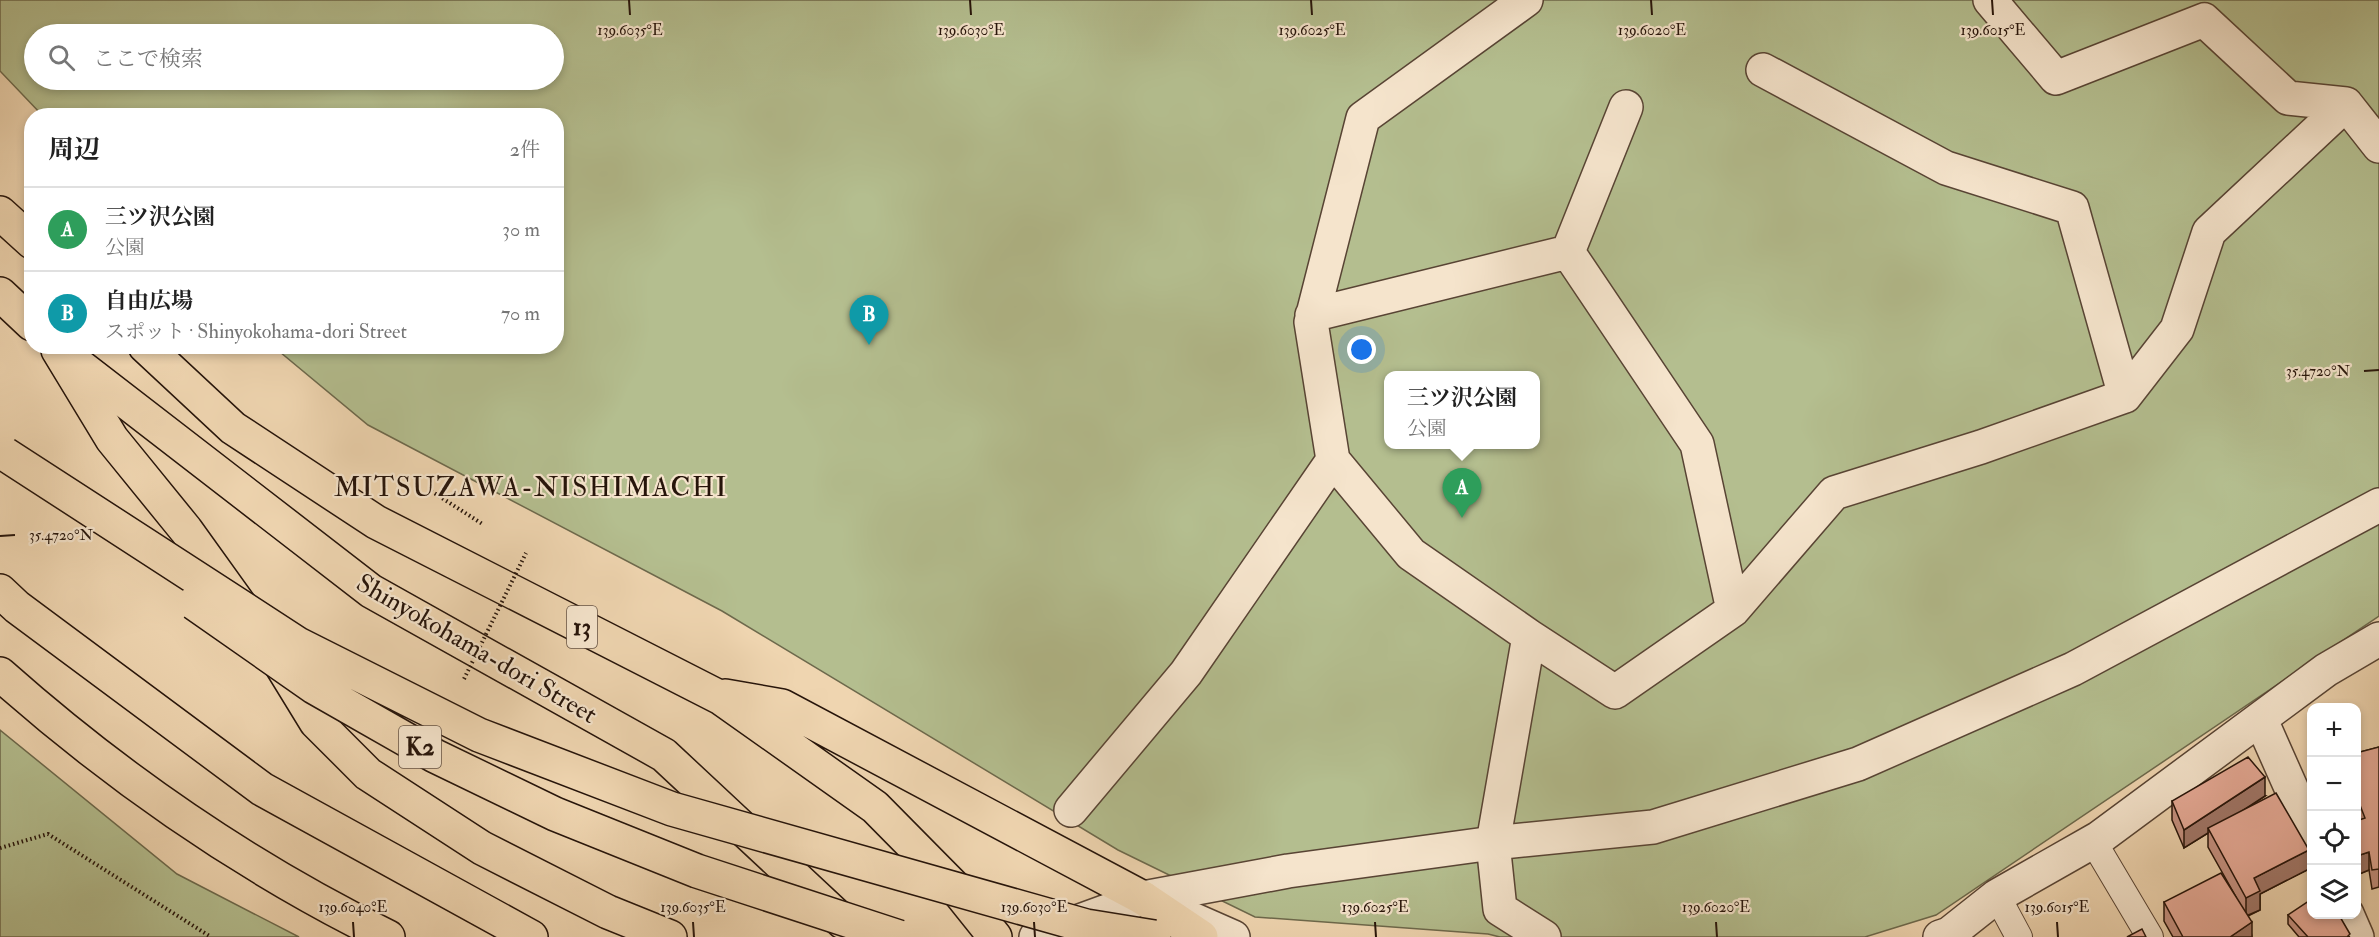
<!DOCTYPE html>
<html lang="ja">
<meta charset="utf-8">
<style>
:root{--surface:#fff;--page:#f6f6f6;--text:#222;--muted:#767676;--line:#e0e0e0;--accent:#0b8043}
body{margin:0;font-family:"IM FELL Double Pica","Noto Serif JP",serif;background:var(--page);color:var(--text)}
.controls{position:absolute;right:18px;bottom:18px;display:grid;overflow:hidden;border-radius:12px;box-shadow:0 3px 9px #0003}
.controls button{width:54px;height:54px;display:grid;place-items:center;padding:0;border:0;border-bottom:2px solid var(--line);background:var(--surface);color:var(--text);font:30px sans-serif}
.you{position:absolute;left:1362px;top:350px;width:21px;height:21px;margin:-15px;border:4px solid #fff;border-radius:50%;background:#1a73e8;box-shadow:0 0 0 9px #1a73e833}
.badge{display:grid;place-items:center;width:39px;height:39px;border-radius:50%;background:var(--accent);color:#fff;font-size:20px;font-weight:700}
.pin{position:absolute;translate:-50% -50px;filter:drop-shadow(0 2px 3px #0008)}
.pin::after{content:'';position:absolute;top:32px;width:21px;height:18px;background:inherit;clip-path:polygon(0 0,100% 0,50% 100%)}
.popup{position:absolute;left:1384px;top:371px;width:156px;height:78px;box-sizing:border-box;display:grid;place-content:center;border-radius:12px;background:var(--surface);filter:drop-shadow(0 2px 4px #0005);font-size:20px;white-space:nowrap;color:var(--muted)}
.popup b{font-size:22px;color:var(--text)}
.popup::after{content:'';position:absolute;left:50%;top:100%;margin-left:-12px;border:12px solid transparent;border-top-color:var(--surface)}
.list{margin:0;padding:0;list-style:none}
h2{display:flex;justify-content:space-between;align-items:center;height:78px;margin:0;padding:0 24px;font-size:26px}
h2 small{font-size:20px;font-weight:400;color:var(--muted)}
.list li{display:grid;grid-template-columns:39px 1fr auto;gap:18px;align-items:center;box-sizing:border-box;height:84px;padding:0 24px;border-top:2px solid var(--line)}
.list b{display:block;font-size:22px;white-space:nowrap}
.list p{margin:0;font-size:20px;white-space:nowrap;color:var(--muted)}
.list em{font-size:20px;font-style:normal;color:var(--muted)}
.icon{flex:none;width:33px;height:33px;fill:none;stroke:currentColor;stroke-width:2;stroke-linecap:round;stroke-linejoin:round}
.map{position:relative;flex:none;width:2379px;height:937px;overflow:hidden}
.search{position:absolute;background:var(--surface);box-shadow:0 3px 9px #0003;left:24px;top:24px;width:540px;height:66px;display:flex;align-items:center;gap:15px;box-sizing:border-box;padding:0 21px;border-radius:33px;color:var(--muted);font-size:22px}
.panel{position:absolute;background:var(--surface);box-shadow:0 3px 9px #0003;left:24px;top:108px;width:540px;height:246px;border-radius:24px}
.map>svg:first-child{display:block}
</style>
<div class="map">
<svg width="2379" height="937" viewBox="0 0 2379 937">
<rect width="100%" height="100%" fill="#efd5b0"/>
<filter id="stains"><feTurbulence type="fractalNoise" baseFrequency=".00333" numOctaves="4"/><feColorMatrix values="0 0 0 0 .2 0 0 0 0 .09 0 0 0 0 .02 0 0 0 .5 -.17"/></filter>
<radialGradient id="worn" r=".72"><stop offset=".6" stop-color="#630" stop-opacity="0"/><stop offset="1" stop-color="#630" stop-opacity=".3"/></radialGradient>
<path fill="#b4be8f" stroke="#6d694c" stroke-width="1.5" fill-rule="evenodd" d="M 0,0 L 2379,0 L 2379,616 L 1936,915 L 1865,937 L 1500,937 L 1488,934 L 1255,917 L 1118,850 L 722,611 L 368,425 L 274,347 L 556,346 L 556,116 L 42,115 L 0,71 ZM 34,34 L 554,34 L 554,80 L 34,80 ZM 1388,376 L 1535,376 L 1535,444 L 1388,444 Z
M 0,730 L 177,874 L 299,937 L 0,937 Z"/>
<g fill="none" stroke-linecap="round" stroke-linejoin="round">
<defs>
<path id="service" d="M 2093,841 L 2150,937
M 1997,896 L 2019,937"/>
<path id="pedestrian" d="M 1526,0 L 1363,118 L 1311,322 L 1333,460 L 1411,554 L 1529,636
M 1990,0 L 2056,78 L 2204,20 L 2288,98 L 2346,104
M 1763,70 L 1946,168 L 2072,208 L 2125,396
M 1626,107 L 1568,252 L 1697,444 L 1733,610
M 1312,315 L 1568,252
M 1071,810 L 1186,673 L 1333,460
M 1544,937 L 1500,909 L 1493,843 L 1529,636 L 1615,692 L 1733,610 L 1834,493 L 1981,447 L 2125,396 L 2177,329 L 2209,232 L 2346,104 L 2379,146"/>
<path id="minor" d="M 2261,720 L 2312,835
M 1174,911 L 1233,937
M 2347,914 L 2357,937
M 1036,937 L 1143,898 L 1288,871 L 1493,843 L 1653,827 L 1858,764 L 2073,669 L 2379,505
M 1940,937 L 1949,934 L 1997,896 L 2099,838 L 2326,670 L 2379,639"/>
<path id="primary" d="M 0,213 L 32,242
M 0,294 L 32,324
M 145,346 L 233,428 L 376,522 L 721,698 L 875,807 L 959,892 L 995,937
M 59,350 L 371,591 L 664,755 L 843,922
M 725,696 L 782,706 L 1143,898"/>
<path id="motorway" d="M 58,350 L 112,439 L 186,530 L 242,608
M 0,591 L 17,607 L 262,789 L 531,937
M 278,660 L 316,722 L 368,774 L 482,848 L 608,912 L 670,937
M 0,674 C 116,777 248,868 388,937
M 1143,898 L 1201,937"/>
</defs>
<use href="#service" stroke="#584434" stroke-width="28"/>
<use href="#pedestrian" stroke="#584434" stroke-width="36"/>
<use href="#minor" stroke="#584434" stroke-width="36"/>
<use href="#primary" stroke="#26140a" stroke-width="36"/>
<use href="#motorway" stroke="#26140a" stroke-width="36"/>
<path stroke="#26140a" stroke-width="4" stroke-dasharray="1.5 3" stroke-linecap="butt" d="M 431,491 L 484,525
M 0,848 L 48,834 L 211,937"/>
<use href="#service" stroke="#f5e4cc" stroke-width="26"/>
<use href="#pedestrian" stroke="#f5e4cc" stroke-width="33"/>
<use href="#minor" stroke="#f5e4cc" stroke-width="33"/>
<use href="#primary" stroke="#efd5b0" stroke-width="33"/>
<use href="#motorway" stroke="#efd5b0" stroke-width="33"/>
<defs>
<path id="motorway-bridge" d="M 5,454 L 298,644 L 479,735 L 672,809 L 1086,926 L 1154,937
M 194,603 L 314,687 L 435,756 L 555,814 L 697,871 L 899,937"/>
</defs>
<use href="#motorway-bridge" stroke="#26140a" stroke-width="36" stroke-linecap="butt"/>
<path stroke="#26140a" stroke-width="4" stroke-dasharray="1.5 3" stroke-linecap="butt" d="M 464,679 L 526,553"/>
<use href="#motorway-bridge" stroke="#efd5b0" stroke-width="33"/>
</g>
<path fill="#c79383" stroke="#26140a" stroke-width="1.5" d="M 2379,747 L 2379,887 L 2372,889 L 2369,870 L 2357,875 L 2356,821 L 2359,820 L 2356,814 L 2356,753 Z
M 2265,796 L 2245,809 L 2309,869 L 2260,894 L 2260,910 L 2248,916 L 2252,937 L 2173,937 L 2164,921 L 2164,902 L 2236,897 L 2208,847 L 2208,833 L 2184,848 L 2172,820 L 2172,801 Z
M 2288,915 L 2350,937 L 2299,937 L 2288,924 Z"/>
<path fill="#a2786a" stroke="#26140a" stroke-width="1.5" d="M 2265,777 L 2265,796 L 2210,832 L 2208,828 L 2208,833 L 2184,848 L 2184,830 Z
M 2309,850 L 2309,869 L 2260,894 L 2260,910 L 2246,916 L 2246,898 L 2254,878 Z
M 2369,852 L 2369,870 L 2357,875 L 2357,856 Z
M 2252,922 L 2252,937 L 2230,937 Z"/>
<path fill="#e7ab98" stroke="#26140a" stroke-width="1.5" d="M 2379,747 L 2379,869 L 2372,870 L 2369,852 L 2357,856 L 2356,855 L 2356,821 L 2365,818 L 2356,795 L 2356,753 Z
M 2248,757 L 2265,777 L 2184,830 L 2172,801 Z
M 2276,793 L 2309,850 L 2254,878 L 2260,891 L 2246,898 L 2208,828 Z
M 2221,873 L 2252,922 L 2230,937 L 2183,937 L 2164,902 Z
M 2312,899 L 2312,915 L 2339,915 L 2350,934 L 2347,937 L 2308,937 L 2288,915 Z
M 2142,929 L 2146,937 L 2127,937 Z"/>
<path fill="none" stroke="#26140a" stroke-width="2" d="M 629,0 L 630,15M 970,0 L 971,15M 1311,0 L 1312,15M 1651,0 L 1652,15M 1992,0 L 1993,15M 2364,371 L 2379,370M 0,536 L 15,535M 353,922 L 354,937M 693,922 L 694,937M 1034,922 L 1035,937M 1375,922 L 1376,937M 1716,922 L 1717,937M 2057,922 L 2058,937"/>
<g text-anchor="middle" stroke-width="4.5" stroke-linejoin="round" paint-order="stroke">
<g fill="#f5e4cc" stroke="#645244" stroke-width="1.5">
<rect x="567" y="606" width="30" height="42" rx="4.5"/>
<rect x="399" y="726" width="42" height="42" rx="4.5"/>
</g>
<g font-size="24" font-weight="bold" fill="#26140a">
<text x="582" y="635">13</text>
<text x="420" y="755">K2</text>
</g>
<g font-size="26" fill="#26140a" stroke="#f5e4cc">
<text transform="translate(477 648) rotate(30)" y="9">Shinyokohama-dori Street</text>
</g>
<g font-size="27" letter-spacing="1.5" fill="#26140a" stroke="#f5e4cc">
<text x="531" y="496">MITSUZAWA-NISHIMACHI</text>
</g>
</g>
<g font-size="15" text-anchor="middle" fill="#26140a" stroke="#f5e4cc" stroke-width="4.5" stroke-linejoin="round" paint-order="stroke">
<text x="1652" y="35">139.6020°E</text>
<text x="630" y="35">139.6035°E</text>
<text x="971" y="35">139.6030°E</text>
<text x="1312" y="35">139.6025°E</text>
<text x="1993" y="35">139.6015°E</text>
<text x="2318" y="376">35.4720°N</text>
<text x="61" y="540">35.4720°N</text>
<text x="353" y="912">139.6040°E</text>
<text x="693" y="912">139.6035°E</text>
<text x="1034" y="912">139.6030°E</text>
<text x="1375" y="912">139.6025°E</text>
<text x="1716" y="912">139.6020°E</text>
<text x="2057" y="912">139.6015°E</text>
</g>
<rect width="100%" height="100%" filter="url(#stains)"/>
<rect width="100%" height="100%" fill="url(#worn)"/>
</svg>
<div class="controls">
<button>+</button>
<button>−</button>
<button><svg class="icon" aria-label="locate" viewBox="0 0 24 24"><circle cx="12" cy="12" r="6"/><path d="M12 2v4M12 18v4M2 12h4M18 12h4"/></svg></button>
<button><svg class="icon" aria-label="layers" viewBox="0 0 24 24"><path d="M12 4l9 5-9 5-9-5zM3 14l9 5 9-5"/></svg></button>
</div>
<div class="you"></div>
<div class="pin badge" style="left:1462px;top:518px;background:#2e9e5b">A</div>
<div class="popup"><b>三ツ沢公園</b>公園</div>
<div class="pin badge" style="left:869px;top:345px;background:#0f9aa8">B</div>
<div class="search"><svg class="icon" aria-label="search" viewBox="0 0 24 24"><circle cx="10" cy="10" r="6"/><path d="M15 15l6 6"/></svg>ここで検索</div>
<section class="panel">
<h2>周辺<small>2件</small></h2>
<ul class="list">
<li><span class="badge" style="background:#2e9e5b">A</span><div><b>三ツ沢公園</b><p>公園</p></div><em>30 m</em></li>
<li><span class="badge" style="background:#0f9aa8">B</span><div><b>自由広場</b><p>スポット · Shinyokohama-dori Street</p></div><em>70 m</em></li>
</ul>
</section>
</div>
